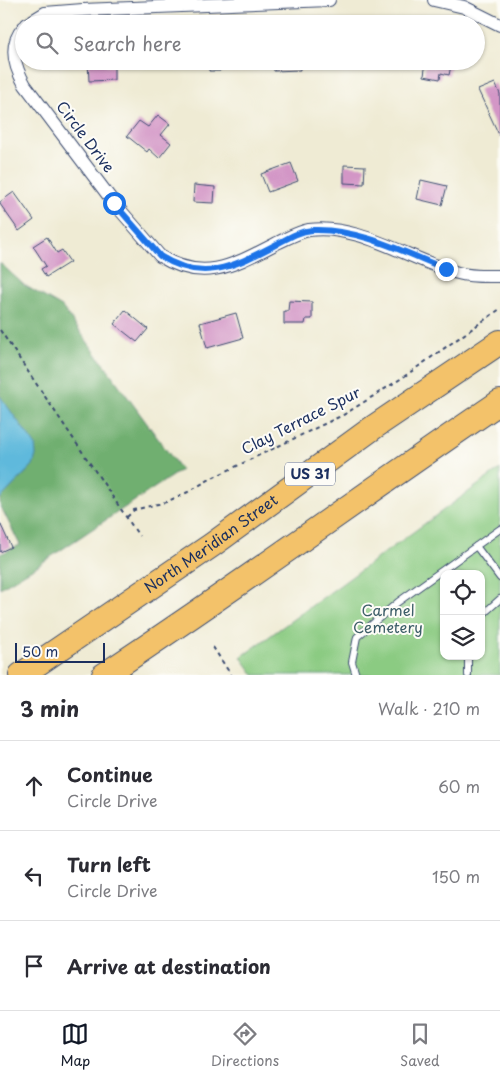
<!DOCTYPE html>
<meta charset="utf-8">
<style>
:root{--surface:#fff;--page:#f7f7f7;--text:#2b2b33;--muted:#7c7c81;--line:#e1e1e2;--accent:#111827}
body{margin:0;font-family:"Playpen Sans",sans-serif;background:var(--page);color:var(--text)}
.controls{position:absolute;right:15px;bottom:15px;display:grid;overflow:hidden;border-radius:10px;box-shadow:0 1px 4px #0004}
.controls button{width:45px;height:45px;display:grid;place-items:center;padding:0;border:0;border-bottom:1px solid var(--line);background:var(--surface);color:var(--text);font:25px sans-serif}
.scale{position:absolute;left:15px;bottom:12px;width:90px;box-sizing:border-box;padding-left:5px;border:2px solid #1b2f5e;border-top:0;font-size:14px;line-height:18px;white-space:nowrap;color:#1b2f5e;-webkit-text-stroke:4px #fdfcf7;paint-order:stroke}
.stop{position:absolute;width:15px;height:15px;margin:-11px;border:4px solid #1a73e8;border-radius:50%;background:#fff}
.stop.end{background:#1a73e8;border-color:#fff;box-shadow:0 1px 5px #0008}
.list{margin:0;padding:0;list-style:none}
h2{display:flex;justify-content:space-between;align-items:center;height:65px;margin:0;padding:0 20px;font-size:21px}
h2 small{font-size:16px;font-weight:400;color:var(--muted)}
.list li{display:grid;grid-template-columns:32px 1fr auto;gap:15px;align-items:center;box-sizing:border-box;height:90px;padding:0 20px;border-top:1px solid var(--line)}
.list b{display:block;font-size:19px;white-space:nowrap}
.list p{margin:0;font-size:16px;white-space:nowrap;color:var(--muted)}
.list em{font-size:16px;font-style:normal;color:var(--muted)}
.icon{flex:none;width:28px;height:28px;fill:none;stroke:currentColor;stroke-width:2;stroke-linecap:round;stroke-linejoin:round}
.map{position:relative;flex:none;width:500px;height:675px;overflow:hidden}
.search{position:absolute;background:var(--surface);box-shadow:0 1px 4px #0004;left:15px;right:15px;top:15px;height:55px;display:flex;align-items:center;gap:12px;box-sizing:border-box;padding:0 18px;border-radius:28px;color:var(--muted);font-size:19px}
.sheet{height:335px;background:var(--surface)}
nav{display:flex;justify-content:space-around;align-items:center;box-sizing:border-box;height:70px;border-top:1px solid var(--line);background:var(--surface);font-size:14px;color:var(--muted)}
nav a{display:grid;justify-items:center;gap:2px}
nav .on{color:var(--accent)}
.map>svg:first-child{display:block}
</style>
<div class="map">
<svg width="500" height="675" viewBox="0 0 500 675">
<rect width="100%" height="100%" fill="#fdfcf7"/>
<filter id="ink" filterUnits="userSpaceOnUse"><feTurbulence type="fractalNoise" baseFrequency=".02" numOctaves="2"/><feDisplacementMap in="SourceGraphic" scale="10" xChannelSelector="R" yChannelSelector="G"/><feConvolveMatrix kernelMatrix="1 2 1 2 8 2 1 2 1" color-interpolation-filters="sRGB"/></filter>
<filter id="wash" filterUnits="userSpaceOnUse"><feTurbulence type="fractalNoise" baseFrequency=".0096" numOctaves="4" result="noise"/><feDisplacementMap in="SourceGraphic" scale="20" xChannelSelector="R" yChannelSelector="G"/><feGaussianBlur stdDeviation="1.12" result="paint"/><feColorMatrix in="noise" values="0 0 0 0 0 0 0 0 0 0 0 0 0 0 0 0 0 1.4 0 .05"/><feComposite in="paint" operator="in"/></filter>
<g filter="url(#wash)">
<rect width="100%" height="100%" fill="#efebd4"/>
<path fill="#8bcb82" stroke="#537d70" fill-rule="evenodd" d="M 500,469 L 500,675 L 254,675 L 241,657 ZM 444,574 L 481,574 L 481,656 L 444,656 Z"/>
<path fill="#70af70" stroke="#466f67" d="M 0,263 L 24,285 L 62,307 L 181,470 L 37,566 L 0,588 L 0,554 L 20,545 L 0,505 L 0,499 L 33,465 L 0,397 Z"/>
<path fill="#5eb9dc" stroke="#3c749d" d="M 0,396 L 35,445 L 36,455 L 33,465 L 0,499 Z"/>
<g id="blocks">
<path fill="#d396c6" d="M 88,61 L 105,61 L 106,66 L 114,66 L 114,80 L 89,81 Z
M 209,61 L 220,61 L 220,71 L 209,71 Z
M 274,61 L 299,61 L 300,70 L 274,71 Z
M 426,61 L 452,61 L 449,75 L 441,73 L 440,79 L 424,76 Z
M 495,83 L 500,94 L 500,137 L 478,90 Z
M 158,115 L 170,124 L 161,135 L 171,143 L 159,158 L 149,149 L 147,152 L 127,136 L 139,121 L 148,127 Z
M 291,163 L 298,181 L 268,192 L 261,174 Z
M 344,165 L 365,166 L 364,184 L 344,183 Z
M 421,180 L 447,186 L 442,205 L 417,199 Z
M 194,185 L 215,187 L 214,203 L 193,202 Z
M 14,192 L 34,220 L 19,231 L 0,204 L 0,202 Z
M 47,237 L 57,253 L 62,250 L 70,262 L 46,277 L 41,269 L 46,266 L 33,246 Z
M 289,301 L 312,302 L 312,319 L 306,319 L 305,324 L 284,324 L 284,311 L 288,311 Z
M 125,310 L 148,329 L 137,342 L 114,324 Z
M 236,313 L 243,338 L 207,348 L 200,323 Z
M 0,523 L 11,547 L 0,552 Z"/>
</g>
</g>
<g filter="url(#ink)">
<use href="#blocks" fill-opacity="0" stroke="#3b4b70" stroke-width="1"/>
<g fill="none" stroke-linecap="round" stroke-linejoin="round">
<defs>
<path id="lane" d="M 476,546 L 500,578
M 481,616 L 500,599
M 468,656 L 468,675
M 356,675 L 352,662 L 357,637 L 398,602 L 500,529"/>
<path id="street" d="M 434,0 L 464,7 L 500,25
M 27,24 L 45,13 L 83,10 L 329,0
M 24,27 C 8,45 14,66 25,85 L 114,203 L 160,256 C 204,284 236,264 277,243 C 288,238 298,232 309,230 C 358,223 412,261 458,273 C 472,277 486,276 500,276"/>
<g id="highway">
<path id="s1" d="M 21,675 L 212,545 L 374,427 L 500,342"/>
<path d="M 104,675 C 238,587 367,492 500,402"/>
</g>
</defs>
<use href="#lane" stroke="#3b4b70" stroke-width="8"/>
<use href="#street" stroke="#3b4b70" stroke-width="14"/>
<use href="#highway" stroke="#3b4b70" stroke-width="26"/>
<path stroke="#3b4b70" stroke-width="2" stroke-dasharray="4 4" stroke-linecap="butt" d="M 0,330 L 139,536
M 127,517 L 134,510 L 166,502 L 188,492 L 212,478 L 345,414 L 402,378 L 500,309
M 213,647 L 231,675"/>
<use href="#lane" stroke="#fff" stroke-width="6"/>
<use href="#street" stroke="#fff" stroke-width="12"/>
<use href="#highway" stroke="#f3c26a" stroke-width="24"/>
</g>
</g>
<g fill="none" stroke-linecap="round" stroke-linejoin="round" filter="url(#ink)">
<path stroke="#1a73e8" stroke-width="6" d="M 114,203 L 160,256 C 204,284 236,265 277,244 C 288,238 299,231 312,230 C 358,228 404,252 446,269"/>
</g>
<g text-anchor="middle" stroke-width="4" stroke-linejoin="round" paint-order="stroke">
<rect fill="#fdfcf7" stroke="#5f6c8c" stroke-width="1" x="285" y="462.5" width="50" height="23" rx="4"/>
<g font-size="14" font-weight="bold" fill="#1b2f5e">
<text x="310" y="479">US 31</text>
</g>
<g font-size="15" fill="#1b2f5e" stroke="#fdfcf7">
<text transform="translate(85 137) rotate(53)" y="5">Circle Drive</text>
<text transform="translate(301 421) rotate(-27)" y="5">Clay Terrace Spur</text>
<text dy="5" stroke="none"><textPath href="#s1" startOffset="231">North Meridian Street</textPath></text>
</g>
<g font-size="15" fill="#3d5e69" stroke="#fdfcf7">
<text x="388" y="616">Carmel<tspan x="388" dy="17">Cemetery</tspan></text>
</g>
</g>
</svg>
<div class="controls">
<button><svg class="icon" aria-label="locate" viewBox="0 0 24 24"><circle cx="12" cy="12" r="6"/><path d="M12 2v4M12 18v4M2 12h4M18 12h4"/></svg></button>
<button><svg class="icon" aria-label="layers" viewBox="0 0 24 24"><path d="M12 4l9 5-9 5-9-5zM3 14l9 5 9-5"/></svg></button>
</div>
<div class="scale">50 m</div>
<div class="stop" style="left:114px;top:203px"></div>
<div class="stop end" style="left:446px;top:269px"></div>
<div class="search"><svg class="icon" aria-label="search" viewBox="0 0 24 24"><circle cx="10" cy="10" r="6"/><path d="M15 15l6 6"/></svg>Search here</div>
</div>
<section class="sheet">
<h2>3 min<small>Walk · 210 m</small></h2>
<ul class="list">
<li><svg class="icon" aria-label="ahead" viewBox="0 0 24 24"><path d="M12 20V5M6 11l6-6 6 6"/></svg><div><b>Continue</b><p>Circle Drive</p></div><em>60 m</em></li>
<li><svg class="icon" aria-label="left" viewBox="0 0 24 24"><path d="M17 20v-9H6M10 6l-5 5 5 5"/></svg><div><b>Turn left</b><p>Circle Drive</p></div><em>150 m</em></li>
<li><svg class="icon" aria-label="arrive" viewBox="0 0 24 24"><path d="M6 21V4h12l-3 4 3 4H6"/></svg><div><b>Arrive at destination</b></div></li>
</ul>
</section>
<nav>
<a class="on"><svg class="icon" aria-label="map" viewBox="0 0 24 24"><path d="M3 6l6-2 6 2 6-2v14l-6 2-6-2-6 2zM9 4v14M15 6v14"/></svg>Map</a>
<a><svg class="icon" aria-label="directions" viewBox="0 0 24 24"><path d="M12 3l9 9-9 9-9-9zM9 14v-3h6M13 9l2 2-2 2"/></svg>Directions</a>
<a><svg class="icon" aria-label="saved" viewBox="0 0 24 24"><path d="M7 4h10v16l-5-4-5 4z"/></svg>Saved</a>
</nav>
